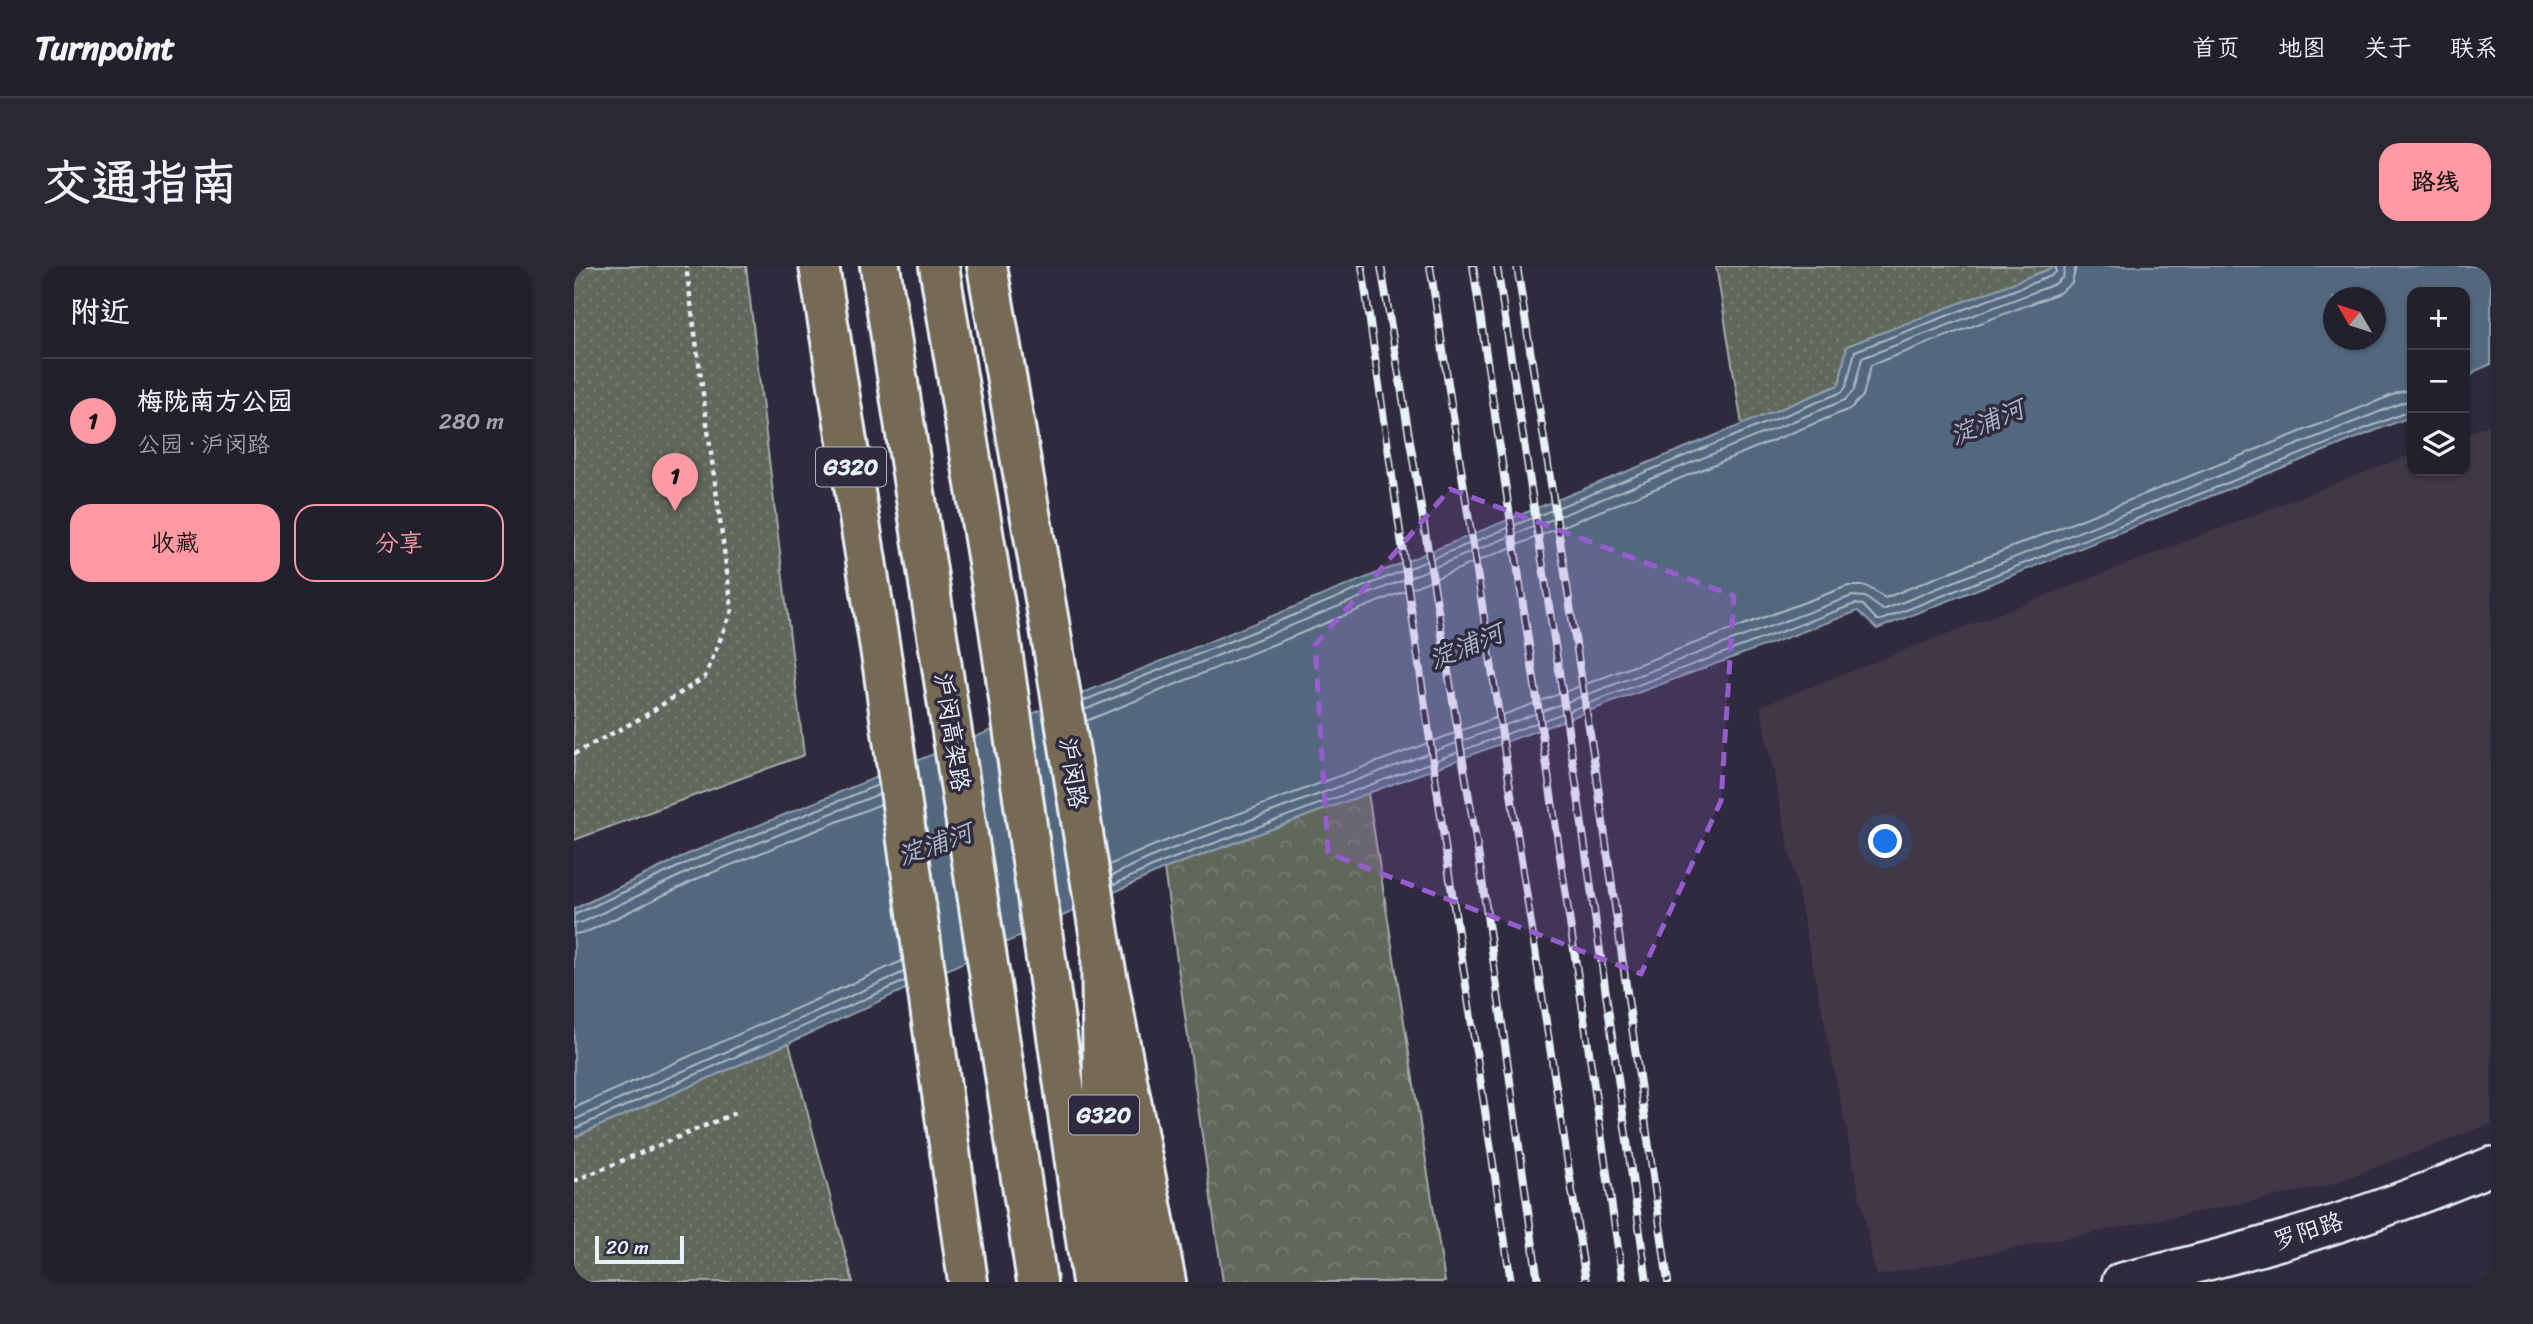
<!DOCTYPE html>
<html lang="zh">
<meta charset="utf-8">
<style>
:root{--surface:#23202e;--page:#2b2836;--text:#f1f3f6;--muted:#a3a3aa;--line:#403e4a;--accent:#ff9aa2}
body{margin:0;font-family:Sriracha,"LXGW WenKai TC",sans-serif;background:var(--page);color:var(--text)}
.controls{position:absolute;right:21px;top:21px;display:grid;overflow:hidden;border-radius:14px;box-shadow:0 2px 5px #0004}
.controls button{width:63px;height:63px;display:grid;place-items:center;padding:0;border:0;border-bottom:2px solid var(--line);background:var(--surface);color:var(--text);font:35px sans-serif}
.compass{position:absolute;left:1749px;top:21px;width:63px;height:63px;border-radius:50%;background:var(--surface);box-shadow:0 2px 5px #0004;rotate:309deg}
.scale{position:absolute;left:21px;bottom:18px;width:89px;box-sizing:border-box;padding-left:7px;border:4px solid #e8f1f8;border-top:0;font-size:19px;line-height:24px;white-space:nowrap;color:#e8f1f8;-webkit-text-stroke:5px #2f2a3d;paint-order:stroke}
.you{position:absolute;left:1312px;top:576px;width:24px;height:24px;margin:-18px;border:5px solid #fff;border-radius:50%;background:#1a73e8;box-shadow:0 0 0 10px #1a73e833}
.badge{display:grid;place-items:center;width:46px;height:46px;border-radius:50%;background:var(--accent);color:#111;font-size:23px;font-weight:700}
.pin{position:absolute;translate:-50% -58px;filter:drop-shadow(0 2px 4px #0008)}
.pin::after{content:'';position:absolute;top:37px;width:24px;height:21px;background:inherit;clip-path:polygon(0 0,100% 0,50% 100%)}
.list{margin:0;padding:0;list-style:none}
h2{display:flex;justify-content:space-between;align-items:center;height:91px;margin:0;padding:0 28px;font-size:30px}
h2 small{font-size:23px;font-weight:400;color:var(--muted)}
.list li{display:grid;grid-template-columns:46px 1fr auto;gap:21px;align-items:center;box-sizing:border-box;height:126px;padding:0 28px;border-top:2px solid var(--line)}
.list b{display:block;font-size:26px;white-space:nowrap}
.list p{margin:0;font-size:23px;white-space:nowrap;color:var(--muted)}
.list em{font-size:23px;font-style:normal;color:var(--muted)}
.actions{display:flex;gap:14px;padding:21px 28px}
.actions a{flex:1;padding:16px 0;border:2px solid var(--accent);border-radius:21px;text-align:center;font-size:24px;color:var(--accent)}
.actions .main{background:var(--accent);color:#111}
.icon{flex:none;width:38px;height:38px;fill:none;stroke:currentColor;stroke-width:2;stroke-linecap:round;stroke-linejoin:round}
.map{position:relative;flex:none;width:1917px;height:1016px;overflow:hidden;border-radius:21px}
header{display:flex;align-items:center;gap:42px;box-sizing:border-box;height:98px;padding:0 35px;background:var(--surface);border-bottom:2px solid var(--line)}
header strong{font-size:33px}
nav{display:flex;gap:38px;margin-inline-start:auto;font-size:24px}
.intro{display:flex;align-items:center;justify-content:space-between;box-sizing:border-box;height:168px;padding:0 42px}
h1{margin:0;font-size:49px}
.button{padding:18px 32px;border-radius:21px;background:var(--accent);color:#111;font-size:24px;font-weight:700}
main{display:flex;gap:42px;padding:0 42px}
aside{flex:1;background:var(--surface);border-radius:21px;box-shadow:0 2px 5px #0004}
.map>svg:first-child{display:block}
</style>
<header>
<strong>Turnpoint</strong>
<nav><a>首页</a><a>地图</a><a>关于</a><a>联系</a></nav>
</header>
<div class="intro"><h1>交通指南</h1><a class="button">路线</a></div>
<main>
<aside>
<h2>附近<small></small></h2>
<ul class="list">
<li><span class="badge">1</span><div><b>梅陇南方公园</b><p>公园 · 沪闵路</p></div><em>280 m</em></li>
</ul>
<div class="actions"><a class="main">收藏</a><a>分享</a></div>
</aside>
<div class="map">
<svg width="1917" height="1016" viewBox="0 0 1917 1016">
<defs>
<pattern id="grass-dots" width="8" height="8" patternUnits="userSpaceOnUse" patternTransform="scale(1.75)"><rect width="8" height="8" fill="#61685c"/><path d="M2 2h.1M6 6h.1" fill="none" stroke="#787e74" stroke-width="1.8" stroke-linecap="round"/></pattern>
<pattern id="forest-crowns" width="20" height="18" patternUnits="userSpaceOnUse" patternTransform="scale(1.75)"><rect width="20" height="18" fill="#61685c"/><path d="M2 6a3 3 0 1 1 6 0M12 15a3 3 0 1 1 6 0" fill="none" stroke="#787e74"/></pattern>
</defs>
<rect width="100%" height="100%" fill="#2f2a3d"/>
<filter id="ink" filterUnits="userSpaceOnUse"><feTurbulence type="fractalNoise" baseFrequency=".0143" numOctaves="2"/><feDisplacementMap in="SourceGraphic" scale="14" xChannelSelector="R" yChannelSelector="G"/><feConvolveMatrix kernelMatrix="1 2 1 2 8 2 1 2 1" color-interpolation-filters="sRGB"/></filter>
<g filter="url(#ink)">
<path fill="#413746" d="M 1917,158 L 1917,858 L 1749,921 L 1302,1010 L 1186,440 L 1838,188 L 1838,205 L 1891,205 L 1891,168 Z"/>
<path fill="url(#grass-dots)" stroke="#a4acaa" stroke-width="2" d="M 0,0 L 172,0 L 230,489 L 0,574 Z
M 1142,0 L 1483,0 L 1273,80 L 1265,119 L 1168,159 Z
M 215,777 L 279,1016 L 0,1016 L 0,871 Z"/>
<path fill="url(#forest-crowns)" stroke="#a4acaa" stroke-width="2" d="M 794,527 L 871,1016 L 649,1016 L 590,603 Z"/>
<path fill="#53677e" stroke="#8f9eaf" stroke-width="2" fill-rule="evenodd" d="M 1483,0 L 1917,0 L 1917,98 L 1901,105 L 1891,119 L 1891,26 L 1838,26 L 1838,150 L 1303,363 L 1284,345 L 590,603 L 215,777 L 0,871 L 0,643 L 114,588 L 1265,119 L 1273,80 ZM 1759,32 L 1801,32 L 1801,74 L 1759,74 Z"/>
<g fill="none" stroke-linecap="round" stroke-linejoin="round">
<path stroke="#acbac7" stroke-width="2" d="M 509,435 L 1268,126 L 1272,121 L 1281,85 L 1477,10 L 1482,6 L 1482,0
M 510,444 L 1271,134 L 1280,124 L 1288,92 L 1481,18 L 1489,11 L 1491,0
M 512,455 L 1276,143 L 1289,130 L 1297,99 L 1485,27 L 1498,17 L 1502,0
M 535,599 L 581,579 L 1274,320 L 1292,320 L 1311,332 L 1826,126 L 1838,124
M 537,610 L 584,588 L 1278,330 L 1291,331 L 1309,344 L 1830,136 L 1838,135
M 539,619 L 587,597 L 1281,338 L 1289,339 L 1303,354 L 1307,354 L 1838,144
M 0,649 L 117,595 L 304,519
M 0,658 L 9,656 L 120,603 L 305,528
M 0,668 L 13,666 L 125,612 L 307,538
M 0,842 L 328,695
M 0,854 L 330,706
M 0,863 L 331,715"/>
<defs>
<path id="tertiary" d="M 1547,1016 C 1673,988 1799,950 1917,900"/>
<path id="primary" d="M 245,0 L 309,401 L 394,1016
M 413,0 L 476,362 L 527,679 L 592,1016"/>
<path id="trunk" d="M 306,0 L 463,1016
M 365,0 L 425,363 L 518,1016
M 527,679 L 530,887 L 556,1016"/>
</defs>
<use href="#tertiary" stroke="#e8f1f8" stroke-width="42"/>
<use href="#primary" stroke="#e8f1f8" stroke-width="44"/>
<use href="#trunk" stroke="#e8f1f8" stroke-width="44"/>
<path stroke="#e8f1f8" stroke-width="4.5" stroke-dasharray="5 5" stroke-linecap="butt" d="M 0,488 L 69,451 L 131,411 L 158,344 L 112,0
M 0,915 L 166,845"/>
<use href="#tertiary" stroke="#2f2a3d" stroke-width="37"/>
<use href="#primary" stroke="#766a55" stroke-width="38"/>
<use href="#trunk" stroke="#766a55" stroke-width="38"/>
<defs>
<path id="rail" d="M 788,0 L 876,614 L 937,1016
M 807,0 L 905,592 L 964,1016
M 856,0 L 1012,1016
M 899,0 L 1049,1016
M 923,0 L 1001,510 L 1073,1016
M 943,0 L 1022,506 L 1094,1016"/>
</defs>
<use href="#rail" stroke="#e8f1f8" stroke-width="8"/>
<use href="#rail" stroke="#2f2a3d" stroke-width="5" stroke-dasharray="16" stroke-linecap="butt"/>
</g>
</g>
<path fill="#965dcd" fill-opacity="0.2" stroke="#965dcd" stroke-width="5" stroke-dasharray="14 9" stroke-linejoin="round" d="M 876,223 L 1160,330 L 1147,535 L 1067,708 L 754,587 L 741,379 Z"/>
<g text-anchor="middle" stroke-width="7" stroke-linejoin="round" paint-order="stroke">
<g fill="#2f2a3d" stroke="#b0b5c0" stroke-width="2">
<rect x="242" y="181.5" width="70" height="39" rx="5"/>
<rect x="495" y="829.5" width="70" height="39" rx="5"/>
</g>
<g font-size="23" font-weight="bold" fill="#e8f1f8">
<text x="277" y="209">G320</text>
<text x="530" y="857">G320</text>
</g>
<g font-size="24" fill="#e8f1f8" stroke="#2f2a3d">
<text transform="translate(378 466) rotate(81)" y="8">沪闵高架路</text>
<text transform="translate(499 507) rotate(81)" y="8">沪闵路</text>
<text transform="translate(1734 965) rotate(-18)" y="8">罗阳路</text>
</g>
<g font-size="26" font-style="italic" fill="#acbac7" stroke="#2f2a3d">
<text transform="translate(1413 156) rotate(-23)" y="9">淀浦河</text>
<text transform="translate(892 380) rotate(-23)" y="9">淀浦河</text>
<text transform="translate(361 578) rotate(-20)" y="9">淀浦河</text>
</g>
</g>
</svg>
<div class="controls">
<button>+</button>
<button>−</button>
<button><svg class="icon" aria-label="layers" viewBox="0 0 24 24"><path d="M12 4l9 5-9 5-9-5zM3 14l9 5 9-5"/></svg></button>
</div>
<svg class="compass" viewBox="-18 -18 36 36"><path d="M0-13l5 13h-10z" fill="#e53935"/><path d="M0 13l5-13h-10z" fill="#a3a3aa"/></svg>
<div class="scale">20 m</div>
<div class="you"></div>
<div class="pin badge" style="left:101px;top:245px">1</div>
</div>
</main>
